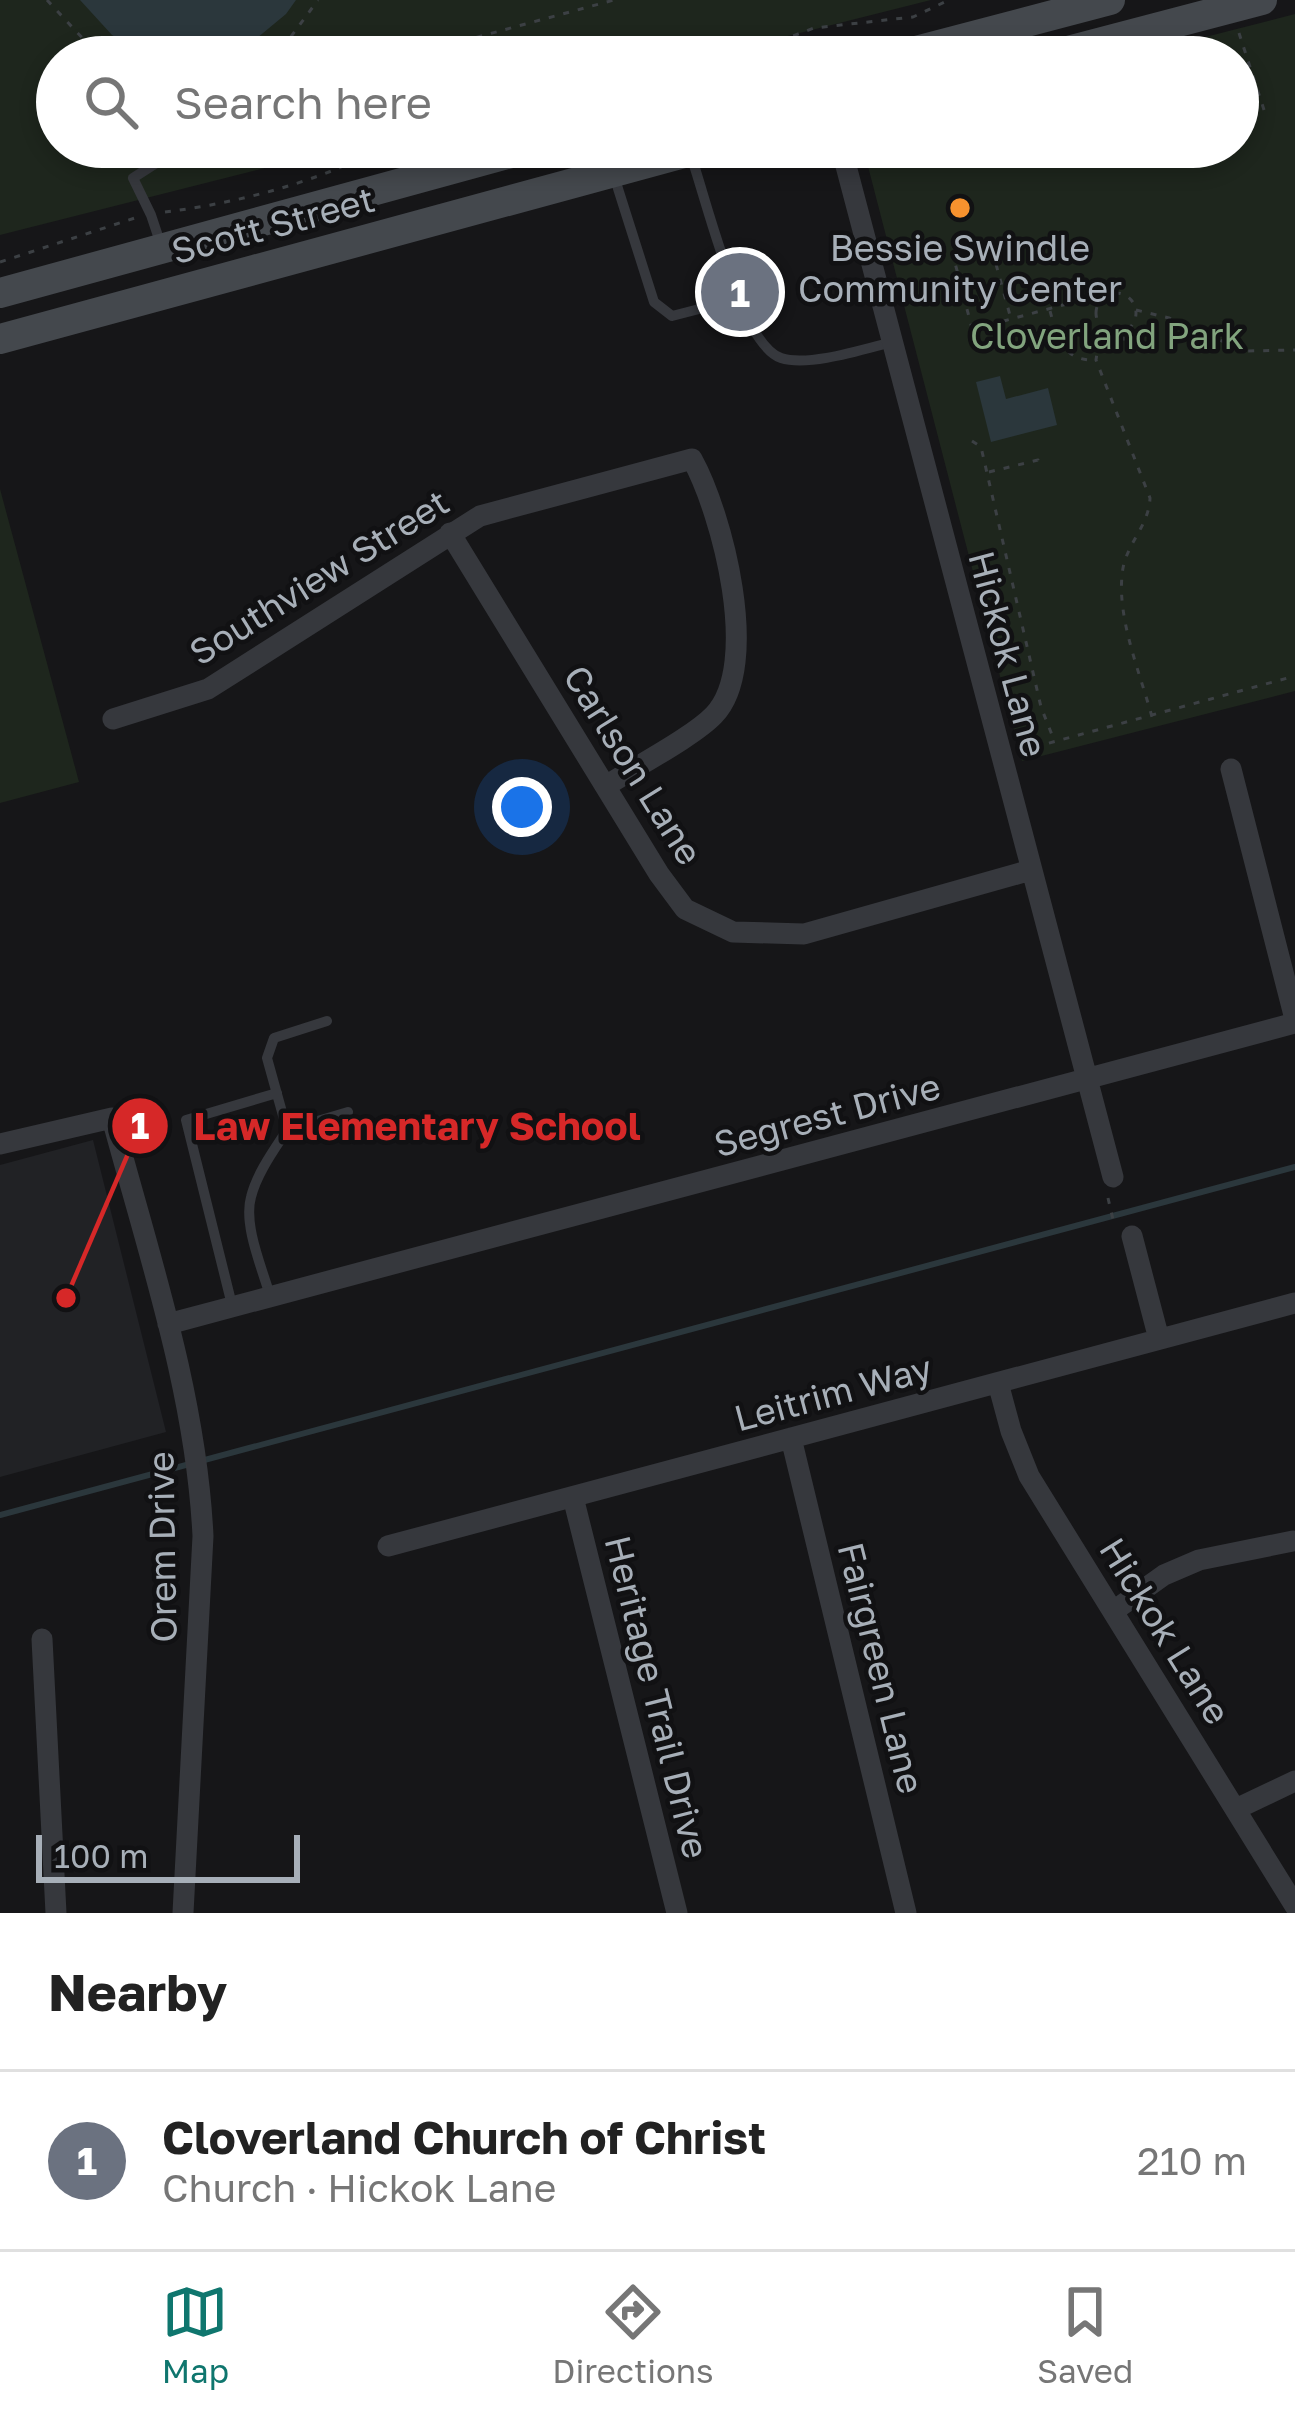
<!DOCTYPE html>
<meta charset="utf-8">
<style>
:root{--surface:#fff;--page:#f6f6f6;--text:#222;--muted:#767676;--line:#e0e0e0;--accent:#0f766e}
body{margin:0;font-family:"Golos Text",sans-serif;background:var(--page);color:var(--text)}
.scale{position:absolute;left:36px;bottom:30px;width:264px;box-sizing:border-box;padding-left:12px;border:6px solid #a7afb8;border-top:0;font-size:33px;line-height:42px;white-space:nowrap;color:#a7afb8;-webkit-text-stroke:9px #111113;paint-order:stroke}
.you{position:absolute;left:522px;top:807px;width:42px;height:42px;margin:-30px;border:9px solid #fff;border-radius:50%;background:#1a73e8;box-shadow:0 0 0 18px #1a73e833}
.badge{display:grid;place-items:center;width:78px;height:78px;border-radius:50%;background:var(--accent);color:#fff;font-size:39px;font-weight:700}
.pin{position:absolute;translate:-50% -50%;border:6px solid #fff;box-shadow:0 3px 12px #0006}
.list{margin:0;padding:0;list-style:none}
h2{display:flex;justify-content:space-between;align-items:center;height:156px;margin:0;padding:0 48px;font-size:51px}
h2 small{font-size:39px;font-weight:400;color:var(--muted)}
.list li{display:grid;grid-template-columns:78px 1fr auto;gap:36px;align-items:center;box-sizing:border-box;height:180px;padding:0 48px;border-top:3px solid var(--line)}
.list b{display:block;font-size:45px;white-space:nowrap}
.list p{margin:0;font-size:39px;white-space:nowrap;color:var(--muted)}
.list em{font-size:39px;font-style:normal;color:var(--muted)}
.icon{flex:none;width:66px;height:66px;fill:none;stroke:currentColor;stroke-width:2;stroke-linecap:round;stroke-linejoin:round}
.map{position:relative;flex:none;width:1295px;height:1913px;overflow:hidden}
.search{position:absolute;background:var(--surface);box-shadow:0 6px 18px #0003;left:36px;right:36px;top:36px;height:132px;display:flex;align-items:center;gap:30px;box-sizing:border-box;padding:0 42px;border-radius:66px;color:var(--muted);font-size:45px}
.sheet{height:336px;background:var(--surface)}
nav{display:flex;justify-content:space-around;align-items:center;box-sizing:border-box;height:168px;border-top:3px solid var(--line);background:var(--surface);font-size:33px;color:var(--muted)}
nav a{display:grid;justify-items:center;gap:6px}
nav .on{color:var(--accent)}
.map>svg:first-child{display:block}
</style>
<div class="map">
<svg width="1295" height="1913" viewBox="0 0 1295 1913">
<rect width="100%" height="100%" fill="#161618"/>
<path fill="#212225" d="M 93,1140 L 166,1432 L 0,1477 L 0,1165 Z"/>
<path fill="#1e261d" d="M 0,0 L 931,0 L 705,57 L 57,57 L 57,147 L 348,147 L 0,235 Z
M 1295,14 L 1295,691 L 1022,761 L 863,147 L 1238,147 L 1238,57 L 1127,57 Z
M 0,489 L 79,782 L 0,803 Z"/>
<path fill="#2b373c" d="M 80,0 L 296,0 L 286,14 L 234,57 L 147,57 L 112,35 Z
M 1000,376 L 1006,399 L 1048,388 L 1057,425 L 991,442 L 976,382 Z"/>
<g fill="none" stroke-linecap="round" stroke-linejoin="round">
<path stroke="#2b373c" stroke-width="6" d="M 0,1515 L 1295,1167"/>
<path stroke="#3c4044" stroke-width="3" stroke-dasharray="6 9" stroke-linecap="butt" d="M 47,0 L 100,57
M 1239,33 L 1265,113
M 269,57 L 287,42 L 318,0
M 404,57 L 614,0
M 737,57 L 814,28 L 913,17 L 949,0
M 165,212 C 223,205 285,190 339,168 C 353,162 366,153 381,147
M 0,262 L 138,217
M1096 313a20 20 0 1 1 40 0a20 20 0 1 1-40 0Z
M 1136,310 L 1169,318 L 1245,351 L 1295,350
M 1050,311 C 1057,336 1063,361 1094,360
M 1101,326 L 1096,360 L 1150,498 C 1149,525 1128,542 1123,568 C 1115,615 1140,672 1152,717
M 974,329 L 1074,302 L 1100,302
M 1122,335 L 1130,349
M 976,344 L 953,255 L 991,246 L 1011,319
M 972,441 L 981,447 L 1041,707 L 1054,740
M 989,472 L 1038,460 L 1040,467
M 1020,751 L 1295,676
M 1108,1198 L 1114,1224"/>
<path stroke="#36383d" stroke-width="10" d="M 529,57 L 557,52 L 568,57
M 691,156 C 706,198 740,344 781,358 C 809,367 864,349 892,342
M 614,176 L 654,302 L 672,316 L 738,299
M 161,245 L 151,215 L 133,178 L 175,151 L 191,147
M 287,1130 L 348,1112
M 271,1299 C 263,1270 243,1226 251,1197 C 257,1173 274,1150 287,1130 L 267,1058 L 274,1038 L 327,1021
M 233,1309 L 186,1120 L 277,1093"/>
<path stroke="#36383d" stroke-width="21" d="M 841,147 L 1113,1177
M 450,533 L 659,874 L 685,909 L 733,932 L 804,934 L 1031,870
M 113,719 L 208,689 L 480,516 L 692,459 C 722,513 762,665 714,715 C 693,737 633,768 606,786
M 1231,769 L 1295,1019
M 0,1144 L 112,1118 C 149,1256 196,1393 203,1536 L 183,1913
M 1132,1236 L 1159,1339
M 168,1324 L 1295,1023
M 998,1383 L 1011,1431 L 1029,1476 L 1295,1906
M 791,1438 L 906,1913
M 573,1497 L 677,1913
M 388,1546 L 1295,1303
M 1115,1610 L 1164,1575 L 1199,1560 L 1293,1541
M 42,1639 L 56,1913
M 1236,1809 L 1295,1781"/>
<path stroke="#44484d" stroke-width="30" d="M 893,57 L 1110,0
M 1045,57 L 1262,0
M 0,293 L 533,147
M 0,339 L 706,147"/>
</g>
<circle fill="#f7922e" stroke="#111113" stroke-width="4.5" cx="960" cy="208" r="12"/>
<g text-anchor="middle" stroke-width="9" stroke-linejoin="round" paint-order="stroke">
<g font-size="36" fill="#a7afb8" stroke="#111113">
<text transform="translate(273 225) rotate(-15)" y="13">Scott Street</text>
<text transform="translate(319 577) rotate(-32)" y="13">Southview Street</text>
<text transform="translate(1008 654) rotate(75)" y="13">Hickok Lane</text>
<text transform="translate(633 765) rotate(58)" y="13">Carlson Lane</text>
<text transform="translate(827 1115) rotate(-15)" y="13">Segrest Drive</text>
<text transform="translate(833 1393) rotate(-15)" y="13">Leitrim Way</text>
<text transform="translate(162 1547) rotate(-91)" y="13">Orem Drive</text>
<text transform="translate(1165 1631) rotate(58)" y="13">Hickok Lane</text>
<text transform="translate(881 1668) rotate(76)" y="13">Fairgreen Lane</text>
<text transform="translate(657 1697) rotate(76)" y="13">Heritage Trail Drive</text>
</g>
<g font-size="36" fill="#a7afb8" stroke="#111113">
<text x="960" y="261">Bessie Swindle<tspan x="960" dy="41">Community Center</tspan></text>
</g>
<g font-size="36" fill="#82a47e" stroke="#111113">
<text x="1107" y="349">Cloverland Park</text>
</g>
</g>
<path fill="none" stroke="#d62828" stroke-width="4.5" d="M66 1298L140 1126"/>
<g fill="#d62828" stroke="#111113" stroke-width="4.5">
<circle cx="66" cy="1298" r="12"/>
<circle cx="140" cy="1126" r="30"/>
</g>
<g font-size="36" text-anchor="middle" font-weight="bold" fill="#fff">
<text x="140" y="1139">1</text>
</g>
<g font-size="39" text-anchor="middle" font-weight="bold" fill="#d62828" stroke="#111113" stroke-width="9" stroke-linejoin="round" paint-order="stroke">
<text x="417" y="1140">Law Elementary School</text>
</g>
</svg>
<div class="scale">100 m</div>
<div class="you"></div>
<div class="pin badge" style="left:740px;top:292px;background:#6b7280">1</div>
<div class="search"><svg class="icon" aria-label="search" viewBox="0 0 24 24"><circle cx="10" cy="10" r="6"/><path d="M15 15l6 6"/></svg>Search here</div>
</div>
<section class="sheet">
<h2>Nearby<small></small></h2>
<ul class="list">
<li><span class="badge" style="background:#6b7280">1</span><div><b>Cloverland Church of Christ</b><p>Church · Hickok Lane</p></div><em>210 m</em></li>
</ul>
</section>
<nav>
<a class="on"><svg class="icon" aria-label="map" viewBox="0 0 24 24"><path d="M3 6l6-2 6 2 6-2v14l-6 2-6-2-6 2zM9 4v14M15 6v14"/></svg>Map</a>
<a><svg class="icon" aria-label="directions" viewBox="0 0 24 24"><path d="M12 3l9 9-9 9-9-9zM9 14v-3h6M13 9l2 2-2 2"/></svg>Directions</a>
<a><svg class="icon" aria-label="saved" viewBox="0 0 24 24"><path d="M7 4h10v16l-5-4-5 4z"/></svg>Saved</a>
</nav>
